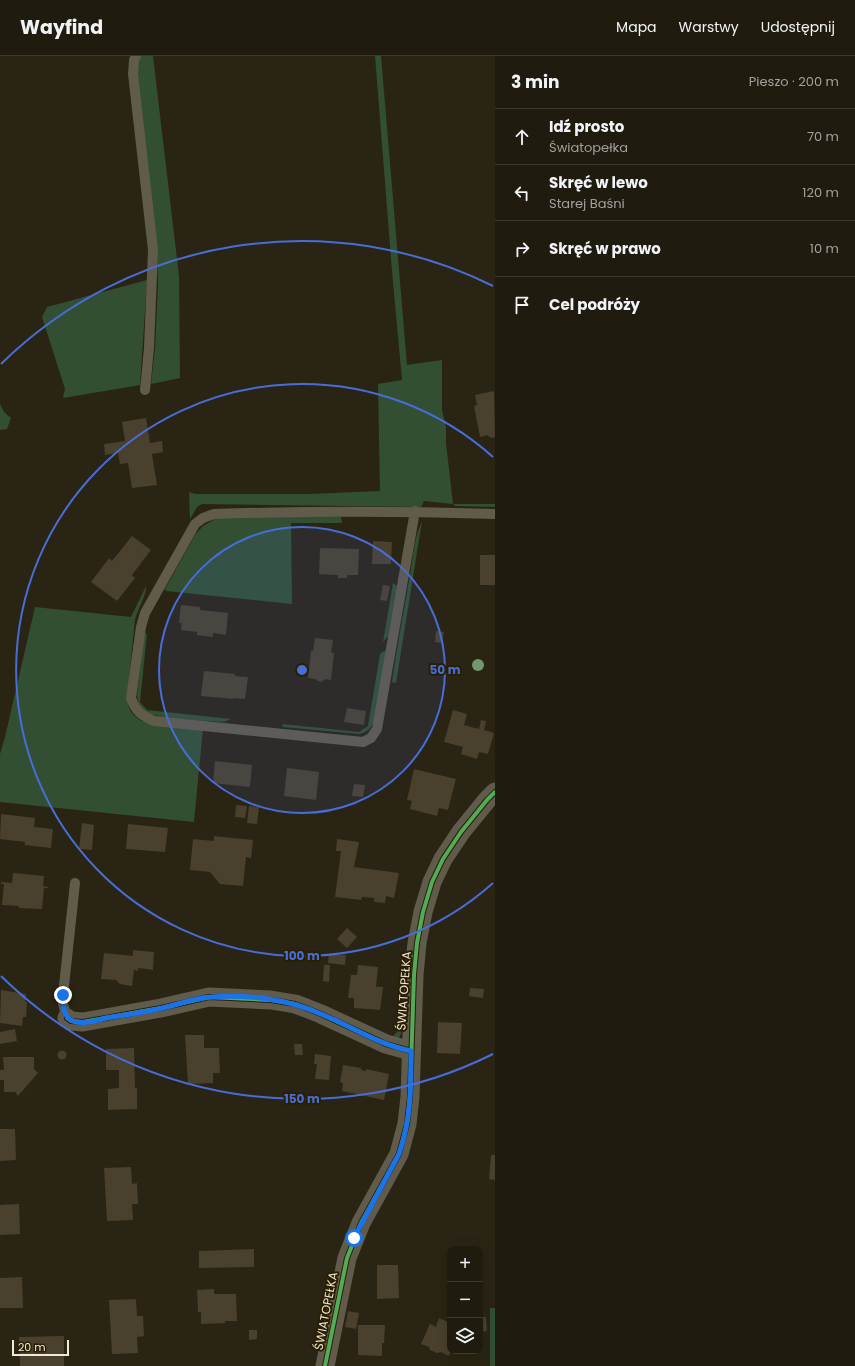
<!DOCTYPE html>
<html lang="pl">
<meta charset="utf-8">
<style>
:root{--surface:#201b0f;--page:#2d281d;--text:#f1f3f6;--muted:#a2a19e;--line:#3d392f}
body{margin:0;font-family:Poppins,sans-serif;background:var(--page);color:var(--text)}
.controls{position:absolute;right:12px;bottom:12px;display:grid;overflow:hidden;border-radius:8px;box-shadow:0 4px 16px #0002}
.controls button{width:36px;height:36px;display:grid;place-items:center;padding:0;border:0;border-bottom:1px solid var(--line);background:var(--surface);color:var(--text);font:20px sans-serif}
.scale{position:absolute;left:12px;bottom:10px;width:57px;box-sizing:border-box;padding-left:4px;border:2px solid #f0e9d8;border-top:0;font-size:11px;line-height:14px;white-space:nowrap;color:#f0e9d8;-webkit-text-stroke:3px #2a1f02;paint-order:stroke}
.stop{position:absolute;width:12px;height:12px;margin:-9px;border:3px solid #1a73e8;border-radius:50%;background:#fff}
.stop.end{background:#1a73e8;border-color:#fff;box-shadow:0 1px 4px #0008}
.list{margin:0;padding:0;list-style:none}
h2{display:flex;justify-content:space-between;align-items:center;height:52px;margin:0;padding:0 16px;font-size:17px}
h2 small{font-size:13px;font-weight:400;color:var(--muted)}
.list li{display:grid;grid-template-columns:26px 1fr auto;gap:12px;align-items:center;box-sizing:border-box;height:56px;padding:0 16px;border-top:1px solid var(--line)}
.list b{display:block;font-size:15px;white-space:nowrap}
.list p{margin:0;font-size:13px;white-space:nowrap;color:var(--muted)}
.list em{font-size:13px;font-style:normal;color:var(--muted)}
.icon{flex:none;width:22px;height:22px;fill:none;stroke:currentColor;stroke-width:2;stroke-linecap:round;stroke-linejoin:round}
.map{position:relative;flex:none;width:495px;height:1310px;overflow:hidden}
header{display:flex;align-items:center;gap:24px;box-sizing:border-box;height:56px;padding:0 20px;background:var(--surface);border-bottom:1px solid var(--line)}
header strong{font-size:19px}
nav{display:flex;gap:22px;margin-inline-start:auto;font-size:14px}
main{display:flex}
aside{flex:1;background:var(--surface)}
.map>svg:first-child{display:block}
</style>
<header>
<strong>Wayfind</strong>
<nav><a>Mapa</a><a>Warstwy</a><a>Udostępnij</a></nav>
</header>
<main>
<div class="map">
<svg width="495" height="1310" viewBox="0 0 495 1310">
<rect width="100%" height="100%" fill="#2a2414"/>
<path fill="#324f33" d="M 140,0 L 153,0 L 179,220 L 180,322 L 151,328 L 155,293 L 158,228 L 157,194 L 137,13 L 137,6 Z
M 375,0 L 381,0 L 407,309 L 442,304 L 442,354 L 446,371 L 446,387 L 453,448 L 495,448 L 495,451 L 455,450 L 453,448 L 424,445 L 421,451 L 202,448 L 197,451 L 190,463 L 189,436 L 196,438 L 309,438 L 380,435 L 378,328 L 402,324 L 392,215 Z
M 147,224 L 140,329 L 63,342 L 65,333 L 42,261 L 47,251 Z
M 0,348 L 4,356 L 11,362 L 7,373 L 0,374 Z
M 284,459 L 341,461 L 342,467 L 291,467 L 292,548 L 166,535 L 165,533 L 195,479 L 203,470 L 217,462 Z
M 422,465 L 396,627 L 392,626 C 397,590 404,555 410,519 C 413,500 414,482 422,465 Z
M 393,527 L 397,530 L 388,580 L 383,586 Z
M 146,530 C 147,539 137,554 135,564 L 127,641 C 129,668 150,668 172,670 C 182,671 193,672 203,672 L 194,766 L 0,746 L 0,698 L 5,681 L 35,551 L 131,561 Z
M 147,577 L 140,646 L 147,654 L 231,663 L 224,666 C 209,665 156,663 146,656 C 140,652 138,646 137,639 L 144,579 Z
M 384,595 L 387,597 L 375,664 C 371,672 368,676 359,678 L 283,671 L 282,668 L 359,676 L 368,670 L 380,598 Z
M 401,944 C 403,955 405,972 399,982 L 392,981 L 399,974 Z
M 490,1252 L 495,1252 L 495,1310 L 490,1310 Z"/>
<path fill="#49402d" d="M 494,335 L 495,381 L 491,382 L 487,379 L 480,381 L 474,350 L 477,349 L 475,339 Z
M 146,362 L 150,387 L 162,385 L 163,396 L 152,398 L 157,429 L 132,432 L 128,407 L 120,408 L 118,397 L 105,399 L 104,388 L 125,385 L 122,366 Z
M 132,480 L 151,494 L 132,519 L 135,522 L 117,545 L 91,526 L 109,502 L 112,505 Z
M 373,485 L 392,486 L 391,508 L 372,508 Z
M 320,492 L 359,493 L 358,519 L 347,519 L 347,522 L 338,522 L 338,519 L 319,518 Z
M 480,499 L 495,499 L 495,529 L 480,529 Z
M 383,529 L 390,530 L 387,545 L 380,544 Z
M 181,549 L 200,551 L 200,554 L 228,557 L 226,579 L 213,577 L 213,581 L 197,579 L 197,576 L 181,574 L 182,567 L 179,567 Z
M 436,575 L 444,576 L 442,587 L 435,586 Z
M 315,582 L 333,584 L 331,597 L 334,597 L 331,624 L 325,623 L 322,626 L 318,625 L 315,623 L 308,622 L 311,595 L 313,595 Z
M 204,615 L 235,618 L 235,620 L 248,621 L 245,643 L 233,642 L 233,643 L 201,640 Z
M 347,652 L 366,655 L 364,669 L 344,666 Z
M 453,654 L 467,658 L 464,669 L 479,673 L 481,664 L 486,665 L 484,674 L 494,677 L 488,698 L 479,696 L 477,703 L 461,698 L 463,691 L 444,686 Z
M 215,705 L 252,709 L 250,731 L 213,727 Z
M 287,712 L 319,716 L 316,744 L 284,740 Z
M 414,713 L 456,723 L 448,754 L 439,752 L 437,760 L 410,753 L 412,745 L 407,744 Z
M 354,728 L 365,729 L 363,741 L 352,740 Z
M 236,749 L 247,750 L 245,762 L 235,761 Z
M 249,750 L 259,751 L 257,768 L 247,767 Z
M 1,758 L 35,762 L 34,771 L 53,773 L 51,792 L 25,789 L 25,786 L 0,783 Z
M 82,767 L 94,769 L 92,794 L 79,793 Z
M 128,768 L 168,772 L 165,796 L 126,793 Z
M 214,780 L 253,784 L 251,802 L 246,801 L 243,830 L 220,828 L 210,816 L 190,814 L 193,783 L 214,785 Z
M 337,783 L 359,786 L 354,811 L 399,817 L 394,842 L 386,840 L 385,847 L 374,846 L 374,842 L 362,841 L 361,844 L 335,841 L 341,795 L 336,795 Z
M 13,817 L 44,820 L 43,830 L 48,831 L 48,832 L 44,832 L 42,853 L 19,852 L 19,850 L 2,849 L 4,828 L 1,828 L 1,826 L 12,827 Z
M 347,872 L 357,881 L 347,892 L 337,883 Z
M 133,894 L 154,896 L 153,914 L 138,912 L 138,915 L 134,914 L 132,930 L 120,928 L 116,924 L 101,923 L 104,897 L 133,900 Z
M 329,898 L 346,899 L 345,909 L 328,907 Z
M 324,909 L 330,909 L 329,926 L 323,925 Z
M 358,909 L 378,911 L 376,931 L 383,931 L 380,954 L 354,952 L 354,942 L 348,942 L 351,919 L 357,919 Z
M 470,932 L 484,933 L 483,942 L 469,940 Z
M 1,934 L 26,938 L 25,946 L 27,946 L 26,961 L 23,961 L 22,970 L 0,967 Z
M 438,966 L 462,967 L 460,998 L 437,997 Z
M 15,973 L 17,985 L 0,988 L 0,976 Z
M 185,979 L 204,979 L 204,992 L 219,992 L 220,1017 L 213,1017 L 213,1027 L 188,1028 Z
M 294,988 L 302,988 L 303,999 L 295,999 Z
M 134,992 L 135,1032 L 137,1032 L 137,1053 L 108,1054 L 108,1033 L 119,1032 L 119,1014 L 106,1014 L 106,993 Z
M57.5 999a4.5 4.5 0 1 1 9 0a4.5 4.5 0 1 1-9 0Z
M 315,998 L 331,1000 L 329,1024 L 315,1023 L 317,1008 L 314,1008 Z
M 3,1001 L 34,1001 L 34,1013 L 38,1017 L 18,1040 L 15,1036 L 4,1036 L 4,1024 L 0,1024 L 0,1014 L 4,1014 Z
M 343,1009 L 361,1012 L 361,1014 L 366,1015 L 366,1013 L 389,1018 L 384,1044 L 342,1035 L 343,1027 L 340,1026 Z
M 0,1073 L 15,1073 L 16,1104 L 0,1105 Z
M 491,1099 L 495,1099 L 495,1124 L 489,1123 Z
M 131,1111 L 132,1128 L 137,1127 L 138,1148 L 132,1148 L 133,1164 L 107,1165 L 104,1112 Z
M 19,1148 L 20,1178 L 0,1179 L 0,1149 Z
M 254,1193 L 254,1211 L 199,1212 L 199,1195 Z
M 377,1209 L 398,1209 L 399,1242 L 377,1243 Z
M 22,1221 L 23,1252 L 0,1252 L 0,1222 Z
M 214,1233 L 214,1238 L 236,1238 L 237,1265 L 225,1265 L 225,1267 L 201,1268 L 201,1256 L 198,1256 L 197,1234 Z
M 136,1243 L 137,1260 L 143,1260 L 144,1280 L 137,1281 L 138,1297 L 112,1298 L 109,1244 Z
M 348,1255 L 359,1257 L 356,1273 L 345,1271 Z
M 480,1261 L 486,1261 L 487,1275 L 480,1276 Z
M 439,1262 L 450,1267 L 451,1295 L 449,1300 L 441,1296 L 437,1297 L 430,1294 L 429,1291 L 421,1288 L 430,1268 L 436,1271 Z
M 358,1269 L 385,1269 L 384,1287 L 382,1287 L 382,1300 L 358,1299 Z
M 249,1274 L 257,1274 L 257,1283 L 249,1284 Z
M 64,1280 L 64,1310 L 20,1310 L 19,1281 Z"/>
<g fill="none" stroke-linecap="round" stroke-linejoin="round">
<path stroke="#605b4b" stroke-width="10" d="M 136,0 L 134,4 L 133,18 L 153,194 L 149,292 L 145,334
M 415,455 L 377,673 L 371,682 L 363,686 L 154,665 C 141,659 136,656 131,642 L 141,571 L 145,557 L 195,468 L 203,462 L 214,458 C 308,455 401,455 495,458
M 67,962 L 63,948 L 63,939 L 75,827"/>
<path stroke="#605b4b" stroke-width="19" d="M 67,962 L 71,965 L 83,966 L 161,952 L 209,941 L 271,944 L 295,948 L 306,952 L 321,958 L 386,988 L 411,995
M 325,1310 L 347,1202 L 361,1167 L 399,1098 L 407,1068 L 410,1041 L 414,919 L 417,887 L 423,856 L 432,826 L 443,803 L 461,776 L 487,744 L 495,736"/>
<defs>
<path id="cycleway" d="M 67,962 L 71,965 L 83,966 L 161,952 L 209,941 L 271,944 L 295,948 L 306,952 L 321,958 L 386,988 L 411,995
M 325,1310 L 347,1202 L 361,1167 L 399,1098 L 407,1068 L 410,1041 L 414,919 L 417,887 L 423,856 L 432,826 L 443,803 L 461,776 L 487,744 L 495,736"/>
</defs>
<use href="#cycleway" stroke="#2a1f02" stroke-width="6"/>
<use href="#cycleway" stroke="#51ab58" stroke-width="4"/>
</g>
<circle fill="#72986d" cx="478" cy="609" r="6"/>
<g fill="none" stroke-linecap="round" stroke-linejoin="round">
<path stroke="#1a73e8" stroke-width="5" d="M 63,939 C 63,947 63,960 71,964 C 80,970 97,964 106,962 C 125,959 145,956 163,952 C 179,948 195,942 211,941 C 246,938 288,943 321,958 C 351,970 379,989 411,995 C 411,1032 411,1064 399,1098 L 354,1182"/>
</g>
<circle cx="302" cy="614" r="143" fill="#476dd8" fill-opacity=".12"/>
<g fill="none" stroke="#476dd8" stroke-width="2">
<circle cx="302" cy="614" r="143"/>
<path d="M493 827A286 286 0 1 1 493 401"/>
<path d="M493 998A429 429 0 0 1 1 920M1 308A429 429 0 0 1 493 230"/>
</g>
<g text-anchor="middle" stroke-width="4" stroke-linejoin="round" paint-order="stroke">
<g font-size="12" fill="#f0e9d8" stroke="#2a1f02">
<text transform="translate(404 935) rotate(-86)" y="4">ŚWIATOPEŁKA</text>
<text transform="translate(326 1255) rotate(-79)" y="4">ŚWIATOPEŁKA</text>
</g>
</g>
<circle cx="302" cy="614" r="6" fill="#476dd8" stroke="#2a1f02" stroke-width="2"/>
<g font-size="12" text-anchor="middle" font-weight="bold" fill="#476dd8" stroke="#2a1f02" stroke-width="4" stroke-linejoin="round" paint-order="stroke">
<text x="445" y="618">50 m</text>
<text x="302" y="904">100 m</text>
<text x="302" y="1047">150 m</text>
</g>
</svg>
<div class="controls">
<button>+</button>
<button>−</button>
<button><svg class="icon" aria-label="layers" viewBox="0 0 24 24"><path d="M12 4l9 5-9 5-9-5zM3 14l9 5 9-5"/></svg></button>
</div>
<div class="scale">20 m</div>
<div class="stop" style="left:354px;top:1182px"></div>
<div class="stop end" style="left:63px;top:939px"></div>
</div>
<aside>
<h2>3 min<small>Pieszo · 200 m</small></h2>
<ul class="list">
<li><svg class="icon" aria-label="ahead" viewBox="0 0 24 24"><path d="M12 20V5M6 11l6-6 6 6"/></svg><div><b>Idź prosto</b><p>Światopełka</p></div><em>70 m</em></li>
<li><svg class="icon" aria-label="left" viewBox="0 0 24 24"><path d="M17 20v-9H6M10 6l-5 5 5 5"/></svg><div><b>Skręć w lewo</b><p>Starej Baśni</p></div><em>120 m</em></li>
<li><svg class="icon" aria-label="right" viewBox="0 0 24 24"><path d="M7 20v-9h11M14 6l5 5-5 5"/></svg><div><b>Skręć w prawo</b></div><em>10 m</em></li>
<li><svg class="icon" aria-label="arrive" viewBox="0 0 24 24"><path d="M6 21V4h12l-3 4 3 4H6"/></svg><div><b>Cel podróży</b></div></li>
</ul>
</aside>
</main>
